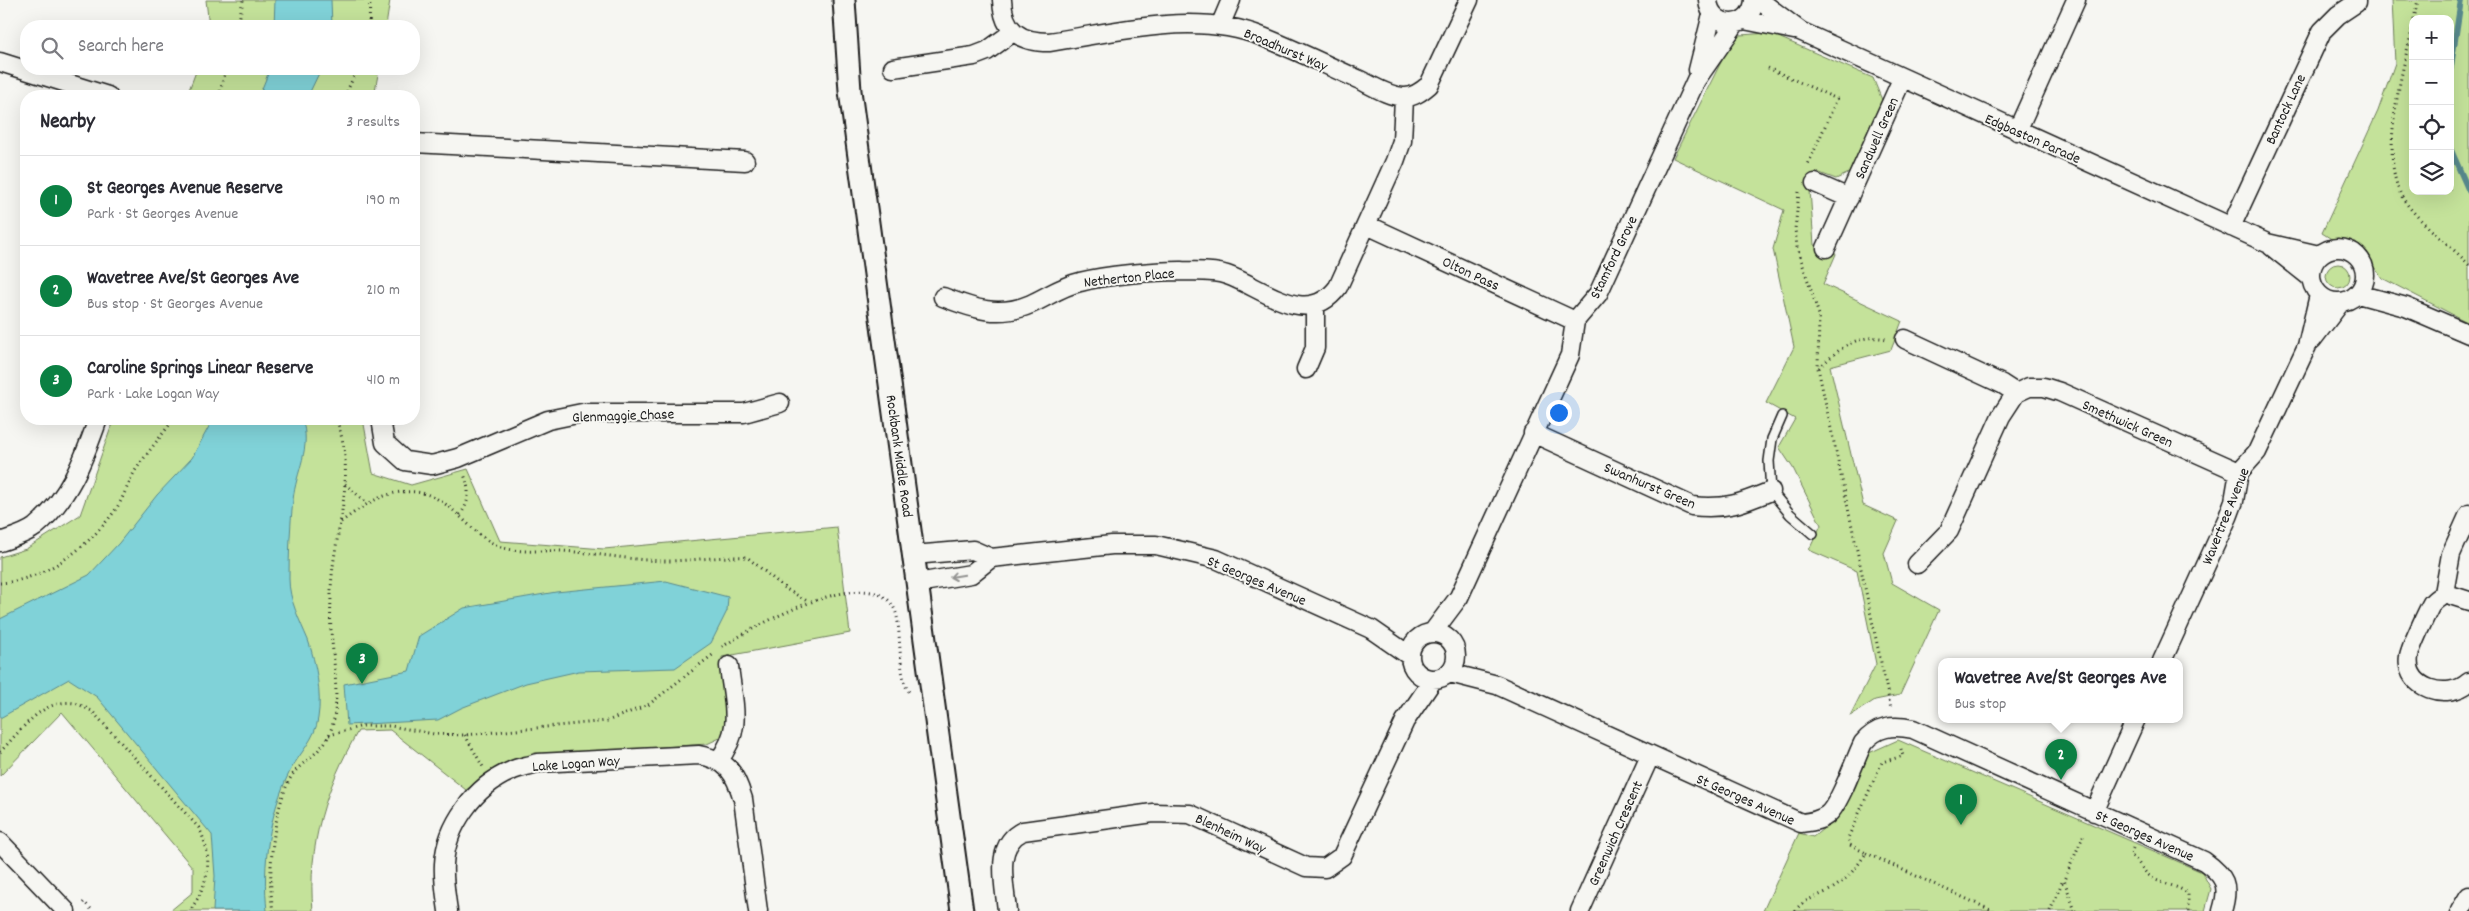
<!DOCTYPE html>
<meta charset="utf-8">
<style>
:root{--surface:#fff;--page:#f2f2f3;--text:#2b2b33;--muted:#7c7c81;--line:#e1e1e2;--accent:#0b8043}
body{margin:0;font-family:Dekko,sans-serif;background:var(--page);color:var(--text)}
.controls{position:absolute;right:15px;top:15px;display:grid;overflow:hidden;border-radius:10px;box-shadow:0 5px 20px #0002}
.controls button{width:45px;height:45px;display:grid;place-items:center;padding:0;border:0;border-bottom:1px solid var(--line);background:var(--surface);color:var(--text);font:25px sans-serif}
.you{position:absolute;left:1558px;top:412px;width:18px;height:18px;margin:-12px;border:4px solid #fff;border-radius:50%;background:#1a73e8;box-shadow:0 0 0 8px #1a73e833}
.badge{display:grid;place-items:center;width:32px;height:32px;border-radius:50%;background:var(--accent);color:#fff;font-size:16px;font-weight:700}
.pin{position:absolute;translate:-50% -41px;filter:drop-shadow(0 1px 2px #0008)}
.pin::after{content:'';position:absolute;top:26px;width:18px;height:15px;background:inherit;clip-path:polygon(0 0,100% 0,50% 100%)}
.popup{position:absolute;left:1938px;top:658px;width:245px;height:65px;box-sizing:border-box;display:grid;place-content:center;border-radius:10px;background:var(--surface);filter:drop-shadow(0 1px 4px #0005);font-size:16px;white-space:nowrap;color:var(--muted)}
.popup b{font-size:19px;color:var(--text)}
.popup::after{content:'';position:absolute;left:50%;top:100%;margin-left:-10px;border:10px solid transparent;border-top-color:var(--surface)}
.list{margin:0;padding:0;list-style:none}
h2{display:flex;justify-content:space-between;align-items:center;height:65px;margin:0;padding:0 20px;font-size:21px}
h2 small{font-size:16px;font-weight:400;color:var(--muted)}
.list li{display:grid;grid-template-columns:32px 1fr auto;gap:15px;align-items:center;box-sizing:border-box;height:90px;padding:0 20px;border-top:1px solid var(--line)}
.list b{display:block;font-size:19px;white-space:nowrap}
.list p{margin:0;font-size:16px;white-space:nowrap;color:var(--muted)}
.list em{font-size:16px;font-style:normal;color:var(--muted)}
.icon{flex:none;width:28px;height:28px;fill:none;stroke:currentColor;stroke-width:2;stroke-linecap:round;stroke-linejoin:round}
.map{position:relative;flex:none;width:2469px;height:911px;overflow:hidden}
.search{position:absolute;background:var(--surface);box-shadow:0 5px 20px #0002;left:20px;top:20px;width:400px;height:55px;display:flex;align-items:center;gap:12px;box-sizing:border-box;padding:0 18px;border-radius:20px;color:var(--muted);font-size:19px}
.panel{position:absolute;background:var(--surface);box-shadow:0 5px 20px #0002;left:20px;top:90px;width:400px;height:335px;border-radius:20px}
.map>svg:first-child{display:block}
</style>
<div class="map">
<svg width="2469" height="911" viewBox="0 0 2469 911">
<rect width="100%" height="100%" fill="#f6f6f2"/>
<filter id="ink" filterUnits="userSpaceOnUse"><feTurbulence type="fractalNoise" baseFrequency=".02" numOctaves="2"/><feDisplacementMap in="SourceGraphic" scale="10" xChannelSelector="R" yChannelSelector="G"/><feConvolveMatrix kernelMatrix="1 2 1 2 8 2 1 2 1" color-interpolation-filters="sRGB"/></filter>
<g filter="url(#ink)">
<path fill="#c4e29a" stroke="#707f5b" fill-rule="evenodd" d="M 206,0 L 390,0 L 386,26 L 209,26 Z
M 2392,0 L 2469,0 L 2469,323 L 2382,278 L 2356,242 L 2333,240 L 2322,233 L 2378,111 L 2395,63 ZM 2413,19 L 2450,19 L 2450,191 L 2413,191 Z
M 1769,33 L 1873,78 L 1882,100 L 1849,173 L 1836,179 L 1817,172 L 1810,190 L 1814,245 L 1836,254 L 1823,284 L 1902,321 L 1891,350 L 1830,366 L 1863,505 L 1898,521 L 1884,553 L 1892,583 L 1939,610 L 1900,695 L 1875,700 L 1850,716 L 1876,664 L 1857,571 L 1809,550 L 1821,525 L 1793,468 L 1779,447 L 1795,419 L 1766,403 L 1794,347 L 1773,249 L 1784,210 L 1673,158 L 1726,52 L 1740,35 Z
M 197,69 L 379,69 L 374,96 L 190,96 L 189,90 Z
M2326 276a12 12 0 1 1 24 0a12 12 0 1 1-24 0Z
M 114,419 L 363,419 L 373,473 L 411,485 L 468,469 L 500,541 L 604,549 L 837,527 L 850,633 L 722,657 L 728,726 L 722,737 L 707,744 L 531,756 L 501,765 L 466,790 L 390,730 L 358,731 C 326,787 307,845 313,911 L 170,911 L 193,892 L 193,868 L 62,712 L 0,776 L 0,557 L 26,549 L 80,515 Z
M 1898,740 L 2202,872 L 2211,889 L 2205,911 L 1763,911 L 1799,833 L 1813,837 L 1838,817 L 1869,753 Z"/>
<path fill="#80d2d8" stroke="#58898d" d="M 275,0 L 331,0 L 332,26 L 274,26 Z
M 270,69 L 321,69 L 308,96 L 259,96 Z
M 213,419 L 302,419 C 312,448 296,471 293,500 C 290,526 289,553 289,579 C 289,600 300,621 308,640 C 316,663 322,694 318,718 C 316,738 299,754 290,771 C 269,813 262,865 267,911 L 213,911 L 215,876 L 212,835 L 97,697 L 69,679 L 0,718 L 0,619 L 89,575 L 119,543 L 157,495 L 192,458 Z
M 666,581 L 728,597 L 727,611 L 711,643 L 675,668 L 579,671 L 526,683 L 461,708 L 438,720 L 347,725 L 344,684 L 409,671 L 419,636 L 464,608 L 556,592 Z"/>
<g fill="none" stroke-linecap="round" stroke-linejoin="round">
<path stroke="#58898d" stroke-width="6" d="M 2450,73 L 2461,0
M 2450,148 L 2469,191"/>
<defs>
<path id="service" d="M 1782,416 L 1772,439 L 1769,461 L 1771,491 L 1790,514 L 1813,534"/>
<path id="minor" d="M 1002,0 C 1003,31 1020,42 1049,42 C 1118,32 1196,10 1263,37 C 1296,50 1328,66 1360,80 C 1373,86 1388,96 1403,97 C 1413,98 1422,91 1429,85 L 1469,0
M 1708,0 C 1710,30 1752,31 1754,0
M 1759,0 L 1800,31 L 2267,243 L 2319,255
M 1744,20 L 1794,30
M 1220,26 L 1231,0
M 0,62 L 108,96
M 893,68 L 974,56 L 987,51 L 1013,32
M 1698,70 L 1712,14
M 2017,131 L 2076,0
M 414,143 L 745,161
M 1815,183 L 1849,198
M 1367,225 L 1575,321
M 2231,227 L 2322,31 L 2338,15 L 2356,3 L 2356,0
M 2271,246 L 2310,277
M2311 275a27 27 0 1 1 54 0a27 27 0 1 1-54 0Z
M 1826,248 L 1902,79
M 2358,294 L 2406,307 L 2469,334
M 943,297 C 974,309 999,318 1031,304 C 1047,297 1062,286 1080,282 C 1106,275 1154,271 1181,271 C 1196,272 1212,270 1227,275 C 1264,288 1307,329 1338,287 L 1395,161 L 1402,141 L 1404,98
M 1905,339 L 2002,384 L 2016,393
M 2312,340 L 2341,302
M 1306,369 L 1315,348 L 1315,306
M 381,419 L 385,443 L 405,461 L 432,465 L 458,458 L 548,420 L 582,413 L 744,413 L 780,403
M 1533,433 L 1692,506 C 1725,510 1742,503 1771,491
M 0,542 C 11,538 26,534 35,527 C 69,499 84,459 98,419
M 913,555 L 973,550 L 991,558 L 1112,545 L 1156,545 L 1216,559 L 1371,629 L 1410,656
M 1917,564 L 1949,531 L 2001,416 L 2016,393 L 2029,387 L 2044,387 L 2060,392 L 2239,472
M 917,583 L 971,574 L 991,558
M 2444,593 L 2451,554 L 2469,514
M 2469,601 L 2444,593 C 2441,596 2435,599 2432,603 C 2428,610 2410,648 2409,656 C 2404,689 2448,701 2469,682
M1410 656a23 23 0 1 1 46 0a23 23 0 1 1-46 0Z
M 1432,633 L 1459,597 L 1570,355 L 1575,321 L 1598,294 L 1696,80 L 1735,24
M 2162,661 L 2228,517 L 2234,501 L 2239,472 L 2257,452 L 2307,346 L 2319,295
M 1450,673 L 1497,685 L 1801,823 C 1810,822 1819,821 1827,815 C 1840,805 1855,759 1863,743 C 1877,726 1893,725 1913,729 L 2204,861 C 2225,876 2230,885 2222,911
M 718,761 C 744,728 733,704 729,666
M 2094,812 L 2136,719
M 0,842 L 66,911
M 448,911 C 446,896 443,880 444,864 C 446,826 475,786 511,771 C 519,767 529,766 537,763 L 699,755 C 728,760 735,773 743,799 L 758,911
M 1007,911 C 1005,885 993,845 1023,831 L 1153,813 L 1190,814 L 1306,867 L 1325,868 L 1342,856 L 1405,721 L 1433,680
M 1580,911 L 1650,756
M 2460,911 L 2469,896"/>
<path id="tertiary" d="M 844,0 L 850,91 L 962,911"/>
</defs>
<use href="#service" stroke="#1c1c1c" stroke-width="12"/>
<use href="#minor" stroke="#1c1c1c" stroke-width="21"/>
<use href="#tertiary" stroke="#1c1c1c" stroke-width="25"/>
<path stroke="#1c1c1c" stroke-width="3" stroke-dasharray="1 4" stroke-linecap="butt" d="M 2414,19 L 2418,0
M 2413,25 C 2403,71 2377,158 2404,200 C 2421,225 2449,243 2469,265
M 238,26 L 243,0
M 369,26 L 370,0
M 1768,68 L 1837,99 L 1807,167
M 219,96 L 226,69
M 345,96 L 357,69
M 1799,192 L 1795,229 L 1797,247 L 1819,315 L 1818,368 L 1891,709
M 1819,368 C 1840,348 1857,333 1887,339
M 345,484 L 367,503
M 460,515 C 470,501 470,491 464,474
M 341,522 C 364,505 386,489 416,492 C 455,496 472,542 508,549 C 525,553 544,550 561,551 C 598,553 634,561 671,561 C 697,560 722,556 747,557 L 786,589 L 809,602
M 0,583 C 46,580 90,546 116,509 C 124,497 128,483 135,471 C 147,453 161,436 174,419
M 722,647 C 751,628 884,552 897,617 C 901,634 898,683 911,694
M 329,735 L 363,726 L 391,726 L 434,734 L 465,735 L 607,721 L 648,705 L 715,653
M 465,735 L 483,767
M 0,752 C 20,732 42,698 74,703 C 80,704 87,709 92,711 L 199,828 C 214,860 209,882 190,911
M 2133,848 L 2130,855 C 2139,861 2143,872 2152,878 C 2164,885 2178,885 2188,894 L 2188,911
M 1866,853 L 1993,911
M 83,903 L 84,902 L 93,911
M 273,911 C 267,876 273,808 291,777 C 301,761 320,755 329,735 C 342,706 333,660 331,630 C 330,617 331,604 331,592 C 332,548 348,504 345,460 C 345,446 340,432 337,419
M 1795,911 C 1803,900 1814,898 1826,892 C 1843,884 1856,869 1866,853 L 1850,845 L 1848,838 L 1882,762 L 1903,756 L 1900,746
M 2050,911 L 2063,880
M 2075,911 L 2064,880 L 2084,834"/>
<use href="#service" stroke="#f6f6f2" stroke-width="9"/>
<use href="#minor" stroke="#f6f6f2" stroke-width="18"/>
<use href="#tertiary" stroke="#f6f6f2" stroke-width="21"/>
</g>
<defs><path id="oneway-shaft" d="M-6 0H5M1.5-3L5.5 0L1.5 3" fill="none" stroke-width="1.6" stroke-linecap="round" stroke-linejoin="round" transform="scale(1.25)"/></defs>
<use stroke="#949492" href="#oneway-shaft" transform="translate(957 576) rotate(171)"/>
</g>
<g text-anchor="middle" stroke-width="4" stroke-linejoin="round" paint-order="stroke">
<g font-size="15" fill="#1c1c1c" stroke="#f6f6f2">
<text transform="translate(1286 49) rotate(23)" y="5">Broadhurst Way</text>
<text transform="translate(2285 109) rotate(-65)" y="5">Bantock Lane</text>
<text transform="translate(1876 138) rotate(-66)" y="5">Sandwell Green</text>
<text transform="translate(2033 138) rotate(24)" y="5">Edgbaston Parade</text>
<text transform="translate(1613 257) rotate(-64)" y="5">Stamford Grove</text>
<text transform="translate(1471 273) rotate(25)" y="5">Olton Pass</text>
<text transform="translate(1129 277) rotate(-6)" y="5">Netherton Place</text>
<text transform="translate(623 415) rotate(-2)" y="5">Glenmaggie Chase</text>
<text transform="translate(2128 423) rotate(24)" y="5">Smethwick Green</text>
<text transform="translate(900 456) rotate(82)" y="5">Rockbank Middle Road</text>
<text transform="translate(1650 485) rotate(23)" y="5">Swanhurst Green</text>
<text transform="translate(2225 516) rotate(-68)" y="5">Wavertree Avenue</text>
<text transform="translate(1257 580) rotate(23)" y="5">St Georges Avenue</text>
<text transform="translate(576 763) rotate(-4)" y="5">Lake Logan Way</text>
<text transform="translate(1746 799) rotate(24)" y="5">St Georges Avenue</text>
<text transform="translate(1231 833) rotate(25)" y="5">Blenheim Way</text>
<text transform="translate(1615 833) rotate(-66)" y="5">Greenwich Crescent</text>
<text transform="translate(2145 835) rotate(24)" y="5">St Georges Avenue</text>
</g>
</g>
</svg>
<div class="controls">
<button>+</button>
<button>−</button>
<button><svg class="icon" aria-label="locate" viewBox="0 0 24 24"><circle cx="12" cy="12" r="6"/><path d="M12 2v4M12 18v4M2 12h4M18 12h4"/></svg></button>
<button><svg class="icon" aria-label="layers" viewBox="0 0 24 24"><path d="M12 4l9 5-9 5-9-5zM3 14l9 5 9-5"/></svg></button>
</div>
<div class="you"></div>
<div class="pin badge" style="left:1961px;top:825px">1</div>
<div class="pin badge" style="left:2061px;top:780px">2</div>
<div class="popup"><b>Wavetree Ave/St Georges Ave</b>Bus stop</div>
<div class="pin badge" style="left:362px;top:684px">3</div>
<div class="search"><svg class="icon" aria-label="search" viewBox="0 0 24 24"><circle cx="10" cy="10" r="6"/><path d="M15 15l6 6"/></svg>Search here</div>
<section class="panel">
<h2>Nearby<small>3 results</small></h2>
<ul class="list">
<li><span class="badge">1</span><div><b>St Georges Avenue Reserve</b><p>Park · St Georges Avenue</p></div><em>190 m</em></li>
<li><span class="badge">2</span><div><b>Wavetree Ave/St Georges Ave</b><p>Bus stop · St Georges Avenue</p></div><em>210 m</em></li>
<li><span class="badge">3</span><div><b>Caroline Springs Linear Reserve</b><p>Park · Lake Logan Way</p></div><em>410 m</em></li>
</ul>
</section>
</div>
